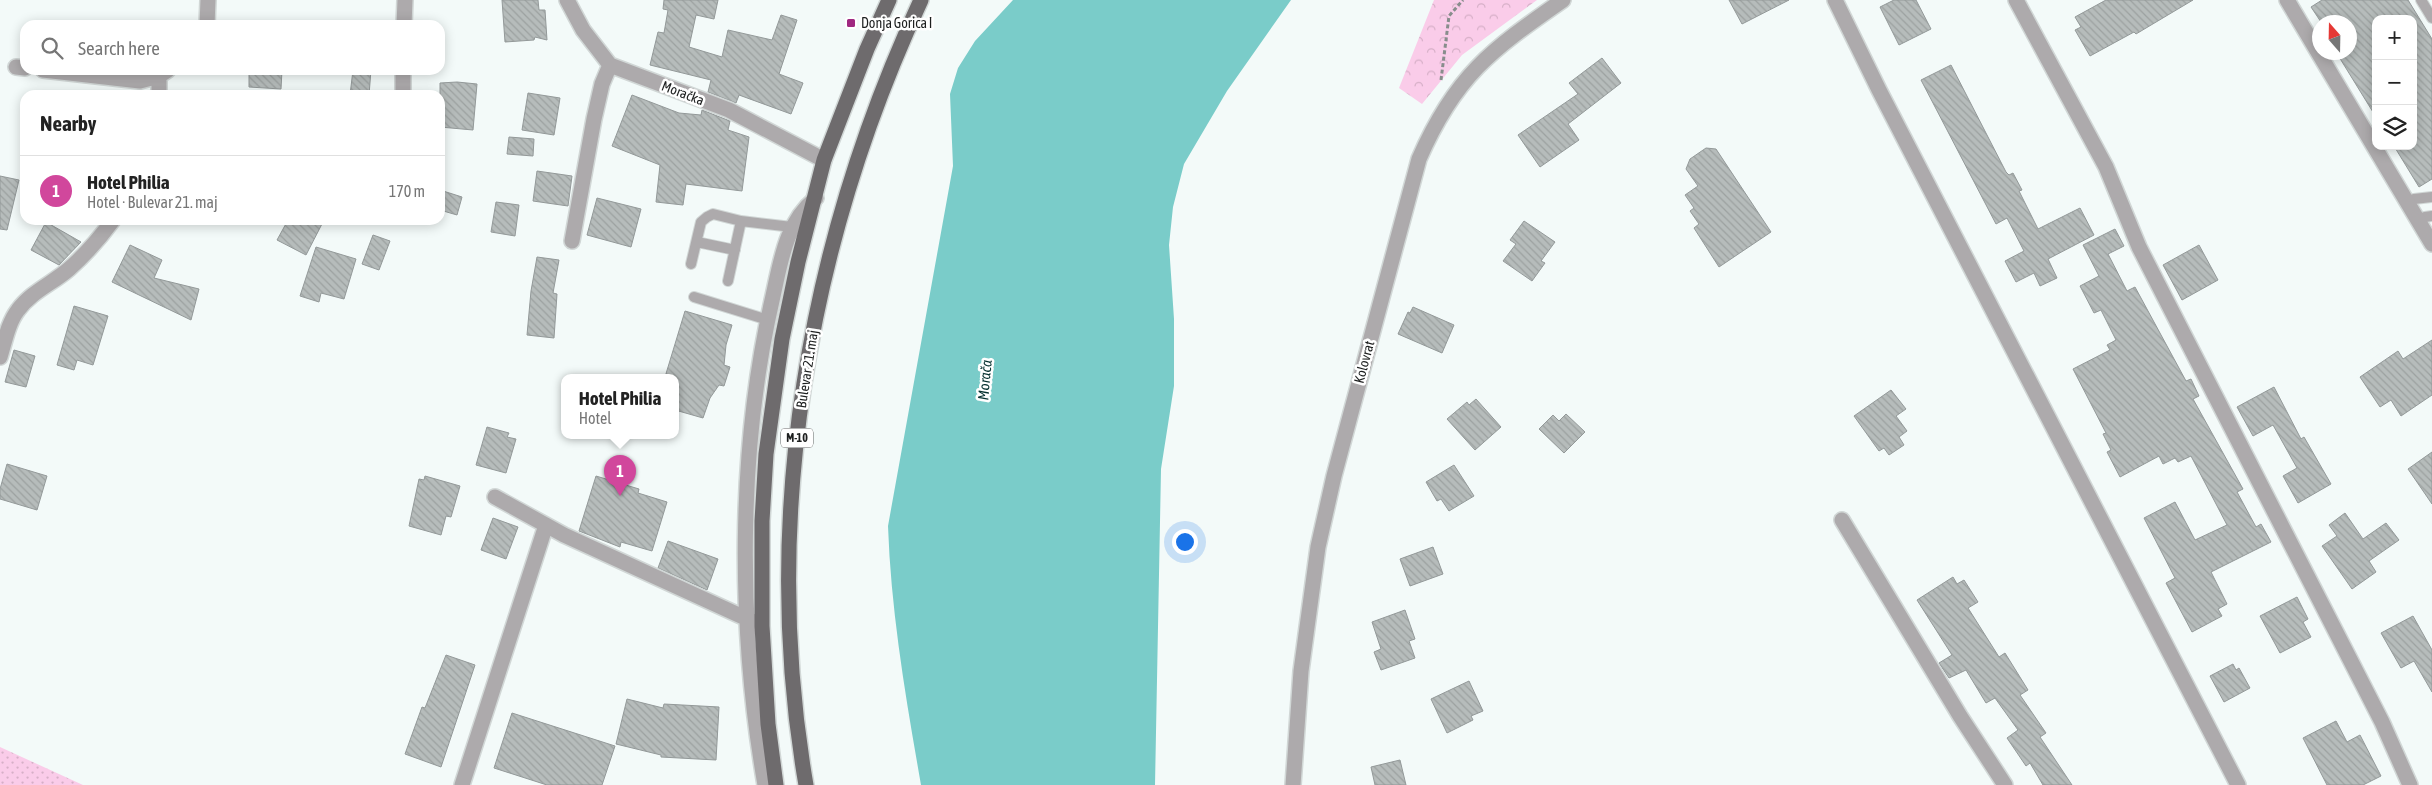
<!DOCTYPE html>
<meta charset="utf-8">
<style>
:root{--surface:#fff;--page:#f6f6f6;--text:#222;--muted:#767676;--line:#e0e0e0;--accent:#7c3aed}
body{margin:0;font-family:"Asap Condensed",sans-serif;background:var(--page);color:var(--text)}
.controls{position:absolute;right:15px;top:15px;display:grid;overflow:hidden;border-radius:10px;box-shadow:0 2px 12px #0003}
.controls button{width:45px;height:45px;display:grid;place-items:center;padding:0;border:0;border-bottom:1px solid var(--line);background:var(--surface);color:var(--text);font:25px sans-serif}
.compass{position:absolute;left:2312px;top:15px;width:45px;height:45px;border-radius:50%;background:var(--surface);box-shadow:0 2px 12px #0003;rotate:340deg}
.you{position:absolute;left:1184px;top:541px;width:18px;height:18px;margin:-12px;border:4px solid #fff;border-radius:50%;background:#1a73e8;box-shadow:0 0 0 8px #1a73e833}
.badge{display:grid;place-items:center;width:32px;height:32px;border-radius:50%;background:var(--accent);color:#fff;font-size:16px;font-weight:700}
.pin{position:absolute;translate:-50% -41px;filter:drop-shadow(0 1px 2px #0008)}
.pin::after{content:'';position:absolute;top:26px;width:18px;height:15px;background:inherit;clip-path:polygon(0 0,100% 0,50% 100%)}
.popup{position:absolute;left:561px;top:374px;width:118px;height:65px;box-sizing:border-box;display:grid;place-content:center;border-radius:10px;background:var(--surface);filter:drop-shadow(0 1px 4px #0005);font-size:16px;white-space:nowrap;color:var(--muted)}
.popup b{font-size:19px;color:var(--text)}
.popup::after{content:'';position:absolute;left:50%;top:100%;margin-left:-10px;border:10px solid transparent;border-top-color:var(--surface)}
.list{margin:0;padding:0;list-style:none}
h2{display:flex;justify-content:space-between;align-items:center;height:65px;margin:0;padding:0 20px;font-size:21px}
h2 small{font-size:16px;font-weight:400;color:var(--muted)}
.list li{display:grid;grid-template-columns:32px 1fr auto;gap:15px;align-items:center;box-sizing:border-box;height:70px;padding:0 20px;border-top:1px solid var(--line)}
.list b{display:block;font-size:19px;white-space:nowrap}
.list p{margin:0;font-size:16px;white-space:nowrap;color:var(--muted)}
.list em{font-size:16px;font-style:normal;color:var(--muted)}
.icon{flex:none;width:28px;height:28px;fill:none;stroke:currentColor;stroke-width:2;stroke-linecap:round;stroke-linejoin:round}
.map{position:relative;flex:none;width:2432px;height:785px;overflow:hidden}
.search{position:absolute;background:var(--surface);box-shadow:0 2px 12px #0003;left:20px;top:20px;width:425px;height:55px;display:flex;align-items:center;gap:12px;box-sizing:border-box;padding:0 18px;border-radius:15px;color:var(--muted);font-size:19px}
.panel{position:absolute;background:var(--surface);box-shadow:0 2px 12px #0003;left:20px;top:90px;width:425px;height:135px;border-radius:15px}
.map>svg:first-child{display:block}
</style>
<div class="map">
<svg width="2432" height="785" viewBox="0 0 2432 785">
<defs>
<pattern id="grass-dots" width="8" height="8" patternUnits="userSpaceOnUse" patternTransform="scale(1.25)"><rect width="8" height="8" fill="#facce9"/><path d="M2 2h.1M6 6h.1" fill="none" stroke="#d6afc7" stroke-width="1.8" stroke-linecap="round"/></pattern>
<pattern id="park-crowns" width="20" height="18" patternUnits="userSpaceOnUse" patternTransform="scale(1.25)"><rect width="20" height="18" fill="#facce9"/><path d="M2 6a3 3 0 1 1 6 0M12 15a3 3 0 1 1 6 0" fill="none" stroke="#d6afc7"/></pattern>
<pattern id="building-back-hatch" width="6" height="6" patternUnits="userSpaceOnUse" patternTransform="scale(1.25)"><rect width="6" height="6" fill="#b6bcbb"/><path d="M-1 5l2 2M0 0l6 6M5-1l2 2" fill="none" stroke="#9ca1a0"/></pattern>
</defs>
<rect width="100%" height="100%" fill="#f3faf9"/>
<path fill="url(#grass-dots)" d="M 0,747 L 83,785 L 0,785 Z"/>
<path fill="url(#park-crowns)" d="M 1434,0 L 1537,0 L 1462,55 L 1422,104 L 1399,88 Z"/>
<path fill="#7accc9" d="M 1013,0 L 1291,0 L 1227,91 L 1184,164 L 1173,207 L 1169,245 L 1174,319 L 1174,386 L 1161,469 L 1155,785 L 921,785 C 906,699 891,613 888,526 L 953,166 L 950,94 L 958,68 L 975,41 Z"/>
<path fill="url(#building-back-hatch)" stroke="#939999" d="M 502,0 L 538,0 L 539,10 L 545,10 L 547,40 L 535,37 L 534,40 L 505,42 Z
M 664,0 L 718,0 L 714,19 L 696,15 L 689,47 L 722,57 L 728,30 L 772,40 L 781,15 L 797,20 L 779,74 L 803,83 L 791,114 L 739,95 L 736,103 L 708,92 L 711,80 L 650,65 L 658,32 L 664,33 L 668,10 L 663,9 Z
M 1729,0 L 1789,0 L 1742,24 Z
M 1894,0 L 1916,0 L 1931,29 L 1899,45 L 1880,7 Z
M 2106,0 L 2193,0 L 2136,34 L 2134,32 L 2090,56 L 2075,30 L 2081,27 L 2075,17 Z
M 2322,0 L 2408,0 L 2432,39 L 2432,179 L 2419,187 L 2394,146 L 2413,146 L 2413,19 L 2376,19 L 2376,117 L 2336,52 L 2350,52 L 2350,22 L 2321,22 L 2311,7 Z
M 1602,58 L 1621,83 L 1568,124 L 1579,140 L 1540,167 L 1518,135 L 1578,94 L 1569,83 Z
M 1951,65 L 2006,172 L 2009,175 L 2013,173 L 2022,190 L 2019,191 L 2038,229 L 2080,208 L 2094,235 L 2048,259 L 2057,278 L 2040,286 L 2034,273 L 2016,282 L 2005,261 L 2024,251 L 2007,218 L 1996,224 L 1921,80 Z
M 249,70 L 282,70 L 281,89 L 249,87 Z
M 353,70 L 371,70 L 369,95 L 350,95 Z
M 457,82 L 477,84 L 473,130 L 440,127 L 440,83 Z
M 528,93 L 560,98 L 554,135 L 522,130 Z
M 632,95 L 679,113 L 701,115 L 702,110 L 730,121 L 728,130 L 749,137 L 742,191 L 686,184 L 683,205 L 656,202 L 660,165 L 612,146 Z
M 509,137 L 534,139 L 533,156 L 507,154 Z
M 1706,148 L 1716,149 L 1771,232 L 1719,267 L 1694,228 L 1699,224 L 1690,211 L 1694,208 L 1685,195 L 1698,186 L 1686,169 L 1690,159 Z
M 537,171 L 572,176 L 568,206 L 533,201 Z
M 0,176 L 19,180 L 7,230 L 0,229 Z
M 440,190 L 462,197 L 457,215 L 440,210 Z
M 597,198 L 641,209 L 631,247 L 587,235 Z
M 496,202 L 519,205 L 515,236 L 491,232 Z
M 288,220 L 324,220 L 306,255 L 277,240 Z
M 1524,221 L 1555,242 L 1541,261 L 1545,263 L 1532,281 L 1503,261 L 1516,244 L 1510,240 Z
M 46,222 L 81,242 L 59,265 L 31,250 Z
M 2115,229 L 2124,246 L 2108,254 L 2127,291 L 2135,287 L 2186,381 L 2191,379 L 2199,396 L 2193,399 L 2243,489 L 2237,492 L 2256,527 L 2261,524 L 2271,542 L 2211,572 L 2227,604 L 2218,609 L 2222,616 L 2192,632 L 2166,583 L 2175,578 L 2144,518 L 2175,502 L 2195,540 L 2227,525 L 2191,456 L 2178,462 L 2175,458 L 2163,464 L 2159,456 L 2120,477 L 2107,452 L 2111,450 L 2103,434 L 2106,433 L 2073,369 L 2110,350 L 2107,345 L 2116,340 L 2101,310 L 2094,313 L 2080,286 L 2099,276 L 2083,245 Z
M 373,235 L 390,241 L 379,270 L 362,264 Z
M 130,245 L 162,260 L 154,278 L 199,289 L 191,320 L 112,282 Z
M 2199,245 L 2218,280 L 2182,300 L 2163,265 Z
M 316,247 L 356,259 L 344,299 L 321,293 L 319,302 L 300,296 Z
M 537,257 L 559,260 L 553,293 L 557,294 L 554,338 L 527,335 L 531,291 Z
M 74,306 L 108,316 L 93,365 L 77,360 L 74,370 L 57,365 Z
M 1413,307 L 1454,325 L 1442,353 L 1398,334 L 1408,312 L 1410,313 Z
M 685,311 L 732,325 L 726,345 L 724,365 L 730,367 L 724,386 L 719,385 L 710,398 L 703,418 L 675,410 L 675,377 L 665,377 Z
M 2432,340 L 2432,395 L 2401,416 L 2391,400 L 2380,407 L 2360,377 L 2398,351 L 2403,359 Z
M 14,350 L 35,356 L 26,387 L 5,382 Z
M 2274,387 L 2301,439 L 2304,437 L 2331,484 L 2298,503 L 2283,476 L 2297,468 L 2273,425 L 2253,436 L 2237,407 Z
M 1891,390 L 1906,409 L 1896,416 L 1907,431 L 1899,437 L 1904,445 L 1889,455 L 1884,448 L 1879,451 L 1854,416 Z
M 1476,399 L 1501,427 L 1475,450 L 1447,419 L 1467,402 L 1469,405 Z
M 1566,414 L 1585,432 L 1564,453 L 1539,429 L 1553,415 L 1559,421 Z
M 487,427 L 509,433 L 507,437 L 516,439 L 506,473 L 476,465 Z
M 2432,452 L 2432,504 L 2408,469 Z
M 7,464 L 47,476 L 37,510 L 0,499 L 0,489 Z
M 1454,465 L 1474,496 L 1449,511 L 1441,499 L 1437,501 L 1426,482 Z
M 425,476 L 460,486 L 451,517 L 446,516 L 441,535 L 409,526 L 419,479 L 424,480 Z
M 596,476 L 639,489 L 638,493 L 667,502 L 652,551 L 621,542 L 620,547 L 579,531 Z
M 2345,513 L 2363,539 L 2386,523 L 2399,540 L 2369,561 L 2376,572 L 2352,589 L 2322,546 L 2337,536 L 2329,525 Z
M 493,518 L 518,527 L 506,559 L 481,550 Z
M 668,541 L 718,559 L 707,590 L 658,568 Z
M 1433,547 L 1443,574 L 1410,586 L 1400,559 Z
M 1953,577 L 1957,584 L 1964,580 L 1978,602 L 1968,608 L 1999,657 L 2005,653 L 2028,690 L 2020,695 L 2046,733 L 2040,737 L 2072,785 L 2043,785 L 2030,763 L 2026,766 L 2007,738 L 2018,730 L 1995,698 L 1986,703 L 1966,670 L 1949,678 L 1939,663 L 1952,655 L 1917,600 Z
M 2297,597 L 2308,619 L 2303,622 L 2311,637 L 2280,653 L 2260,616 Z
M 1405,610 L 1415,639 L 1409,641 L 1415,658 L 1381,670 L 1374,652 L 1381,649 L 1372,622 Z
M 2413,616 L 2432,650 L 2432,692 L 2414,661 L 2401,668 L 2381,633 Z
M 446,655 L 475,665 L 441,767 L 405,754 L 422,707 L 425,708 Z
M 2233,664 L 2236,670 L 2239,668 L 2250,688 L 2224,702 L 2210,676 Z
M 1469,681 L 1483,711 L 1471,716 L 1473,720 L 1447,733 L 1431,699 Z
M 627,699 L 663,708 L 664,704 L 719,707 L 716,760 L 661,757 L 661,755 L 616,744 Z
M 512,713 L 615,746 L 602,785 L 547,785 L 494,768 Z
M 2336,721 L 2347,742 L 2360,735 L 2381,776 L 2363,785 L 2327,785 L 2303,738 Z
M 1400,760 L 1406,785 L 1375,785 L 1371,767 Z"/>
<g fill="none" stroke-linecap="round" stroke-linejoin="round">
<defs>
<path id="lane" d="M 2421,0 L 2432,18
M 2408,203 L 2414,199 L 2432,197
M 2419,221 L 2425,217 L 2432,216
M 697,242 L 735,250
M 691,264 L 701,222 L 707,217 L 713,214 L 741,221 L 792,227
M 728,281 L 741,221
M 694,297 L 768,320"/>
<path id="street" d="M 567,0 L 583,30 L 610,65 L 729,110 L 824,160
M 1835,0 L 1879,90 L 2238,785
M 2016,0 L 2106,167 L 2139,247 L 2382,722 L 2410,785
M 2287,0 L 2432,244
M 207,25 L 208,0
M 404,25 L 405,0
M 16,67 L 25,68
M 43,70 L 140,81 L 159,76
M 159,95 L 159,76 L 168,70
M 403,95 L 403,70
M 572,241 L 594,119 L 602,84 L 610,65
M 0,357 C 5,341 8,323 18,310 C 31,292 53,283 69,269 C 86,254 100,238 113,220
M 495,497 L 564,535 L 754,622
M 1842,520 L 1960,716 L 2005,785
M 462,785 L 546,525
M 765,785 C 738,629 737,451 773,296 C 781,260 786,222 816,198
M 1293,785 L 1301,671 L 1318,547 L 1334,476 L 1419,159 C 1455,76 1491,50 1563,0"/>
<path id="primary" d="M 776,785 L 768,724 L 762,626 L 762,521 L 766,454 L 782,339 L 798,262 L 824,160 L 867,49 L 889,0
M 806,785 C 760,520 808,243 921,0"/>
</defs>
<use href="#lane" stroke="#d1d7d6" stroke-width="12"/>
<use href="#street" stroke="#d1d7d6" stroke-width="18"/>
<use href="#primary" stroke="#d1d7d6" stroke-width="18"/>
<path stroke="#888d8c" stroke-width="3" stroke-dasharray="4 2.5" stroke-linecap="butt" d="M 1441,80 L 1449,16 L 1463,0"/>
<use href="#lane" stroke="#adaaac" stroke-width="10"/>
<use href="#street" stroke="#adaaac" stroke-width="15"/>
<use href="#primary" stroke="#6e6b6d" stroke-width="15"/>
</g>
<rect fill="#a02881" stroke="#fff" stroke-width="2" x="846" y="18" width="10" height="10" rx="2.5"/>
<g text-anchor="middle" stroke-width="5" stroke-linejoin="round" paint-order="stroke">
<rect fill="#fff" stroke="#616262" stroke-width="1" x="781" y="428.5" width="32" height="19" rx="4"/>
<g font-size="12" font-weight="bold" fill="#1d1f1f">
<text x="797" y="442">M-10</text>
</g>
<g font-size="14" fill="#1d1f1f" stroke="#fff" text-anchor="start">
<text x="861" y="28">Donja Gorica I</text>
</g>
<g font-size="14" fill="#1d1f1f" stroke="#fff">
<text transform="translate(683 93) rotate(21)" y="5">Moračka</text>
<text transform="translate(1364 362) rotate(-75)" y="5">Kolovrat</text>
<text transform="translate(807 369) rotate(-81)" y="5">Bulevar 21. maj</text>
</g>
<g font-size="15" font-style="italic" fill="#073130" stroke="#fff">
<text transform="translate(985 380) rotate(-85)" y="5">Morača</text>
</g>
</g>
</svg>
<div class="controls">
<button>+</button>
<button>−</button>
<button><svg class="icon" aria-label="layers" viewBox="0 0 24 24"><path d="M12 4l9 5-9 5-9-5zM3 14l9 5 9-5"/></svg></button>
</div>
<svg class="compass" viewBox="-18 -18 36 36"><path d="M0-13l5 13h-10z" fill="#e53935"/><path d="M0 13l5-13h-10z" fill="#767676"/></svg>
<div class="you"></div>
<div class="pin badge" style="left:620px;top:496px;background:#d1479c">1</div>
<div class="popup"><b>Hotel Philia</b>Hotel</div>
<div class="search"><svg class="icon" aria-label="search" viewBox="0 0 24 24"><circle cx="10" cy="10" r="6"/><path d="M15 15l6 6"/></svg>Search here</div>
<section class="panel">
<h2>Nearby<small></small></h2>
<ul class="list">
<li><span class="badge" style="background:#d1479c">1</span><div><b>Hotel Philia</b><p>Hotel · Bulevar 21. maj</p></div><em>170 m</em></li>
</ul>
</section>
</div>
